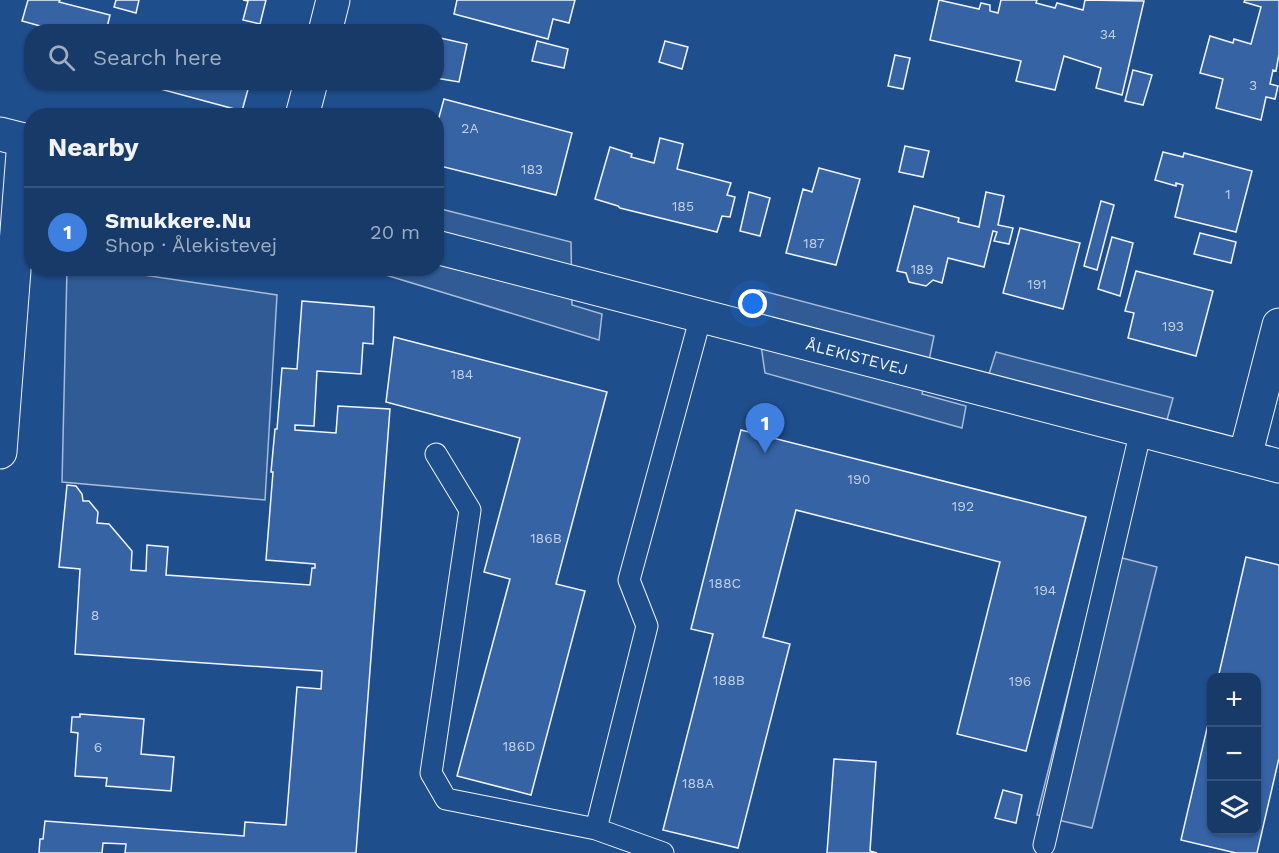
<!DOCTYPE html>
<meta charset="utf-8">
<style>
:root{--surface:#173a69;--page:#20416f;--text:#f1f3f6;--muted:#9eadc0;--line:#36547d;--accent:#d6ab8b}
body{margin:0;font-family:"Work Sans",sans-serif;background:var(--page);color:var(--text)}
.controls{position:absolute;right:18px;bottom:18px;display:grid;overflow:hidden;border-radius:12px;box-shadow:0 2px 4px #0004}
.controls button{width:54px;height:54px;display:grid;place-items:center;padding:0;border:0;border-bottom:2px solid var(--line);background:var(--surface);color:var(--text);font:30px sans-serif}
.you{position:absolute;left:753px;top:304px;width:21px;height:21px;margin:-15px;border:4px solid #fff;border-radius:50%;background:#1a73e8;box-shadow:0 0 0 9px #1a73e833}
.badge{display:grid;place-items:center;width:39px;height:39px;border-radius:50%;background:var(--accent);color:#fff;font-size:20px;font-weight:700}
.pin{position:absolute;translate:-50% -50px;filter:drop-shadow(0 2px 3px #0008)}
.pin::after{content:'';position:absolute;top:32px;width:21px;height:18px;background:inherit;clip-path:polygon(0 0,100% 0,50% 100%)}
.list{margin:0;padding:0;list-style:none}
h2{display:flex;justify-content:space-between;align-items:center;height:78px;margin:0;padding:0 24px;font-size:26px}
h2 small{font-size:20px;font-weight:400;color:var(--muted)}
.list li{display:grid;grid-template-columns:39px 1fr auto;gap:18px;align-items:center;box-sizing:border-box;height:90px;padding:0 24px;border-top:2px solid var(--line)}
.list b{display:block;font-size:22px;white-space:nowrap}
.list p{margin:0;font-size:20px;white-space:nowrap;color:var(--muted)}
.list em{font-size:20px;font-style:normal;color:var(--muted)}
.icon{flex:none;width:33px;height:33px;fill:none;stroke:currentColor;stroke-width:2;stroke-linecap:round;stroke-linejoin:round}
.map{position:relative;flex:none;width:1279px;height:853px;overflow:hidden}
.search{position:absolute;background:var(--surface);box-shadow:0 2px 4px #0004;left:24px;top:24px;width:420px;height:66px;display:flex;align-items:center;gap:15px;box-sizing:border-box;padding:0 21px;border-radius:24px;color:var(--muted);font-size:22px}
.panel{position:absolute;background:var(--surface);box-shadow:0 2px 4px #0004;left:24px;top:108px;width:420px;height:168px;border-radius:24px}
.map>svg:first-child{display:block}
</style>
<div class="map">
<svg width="1279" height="853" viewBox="0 0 1279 853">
<rect width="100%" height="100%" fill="#1f4e8c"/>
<path fill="#305b95" stroke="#a8bbd7" stroke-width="1.5" d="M 437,208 L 571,242 L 572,305 L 602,314 L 599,340 L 366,269 L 436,268 Z
M 67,269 L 103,269 L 277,295 L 265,500 L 62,482 Z
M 759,290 L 934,336 L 922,394 L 966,406 L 962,428 L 765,373 L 755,304 Z
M 996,352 L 1173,398 L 1162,438 L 982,396 Z
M 1103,553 L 1157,567 L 1092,828 L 1037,815 Z"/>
<path fill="#3563a3" stroke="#f2f6ff" stroke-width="1.5" d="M 28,0 L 60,0 L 59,2 L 110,15 L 106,32 L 42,32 L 44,27 L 22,21 Z
M 116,0 L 139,0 L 136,13 L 114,7 Z
M 243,0 L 266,0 L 260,24 L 243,20 L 248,1 Z
M 457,0 L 575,0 L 569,23 L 553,19 L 548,39 L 454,14 Z
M 939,0 L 979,9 L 981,3 L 990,5 L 990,11 L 998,13 L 1001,0 L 1037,0 L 1036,3 L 1055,8 L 1057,3 L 1083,10 L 1085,0 L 1144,1 L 1122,95 L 1096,88 L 1101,68 L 1064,56 L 1055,90 L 1016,81 L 1021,61 L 930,40 Z
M 1245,0 L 1279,0 L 1279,54 L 1276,71 L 1273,70 L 1270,84 L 1278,86 L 1275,99 L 1266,97 L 1261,120 L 1216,108 L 1223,79 L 1200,73 L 1210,36 L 1233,43 L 1234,39 L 1251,44 L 1261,7 L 1244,2 Z
M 436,37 L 467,44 L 459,82 L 436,78 Z
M 537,41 L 568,49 L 564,68 L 532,61 Z
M 665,41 L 688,47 L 682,69 L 659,62 Z
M 895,55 L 910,58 L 903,89 L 888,86 Z
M 1133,70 L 1152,75 L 1143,105 L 1125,101 Z
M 149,82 L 250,82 L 242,111 L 149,86 Z
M 444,99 L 572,133 L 556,195 L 436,165 L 436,128 Z
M 660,138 L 683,144 L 677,169 L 731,183 L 727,195 L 735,197 L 730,217 L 722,216 L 717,232 L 620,208 L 618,206 L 595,199 L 610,147 L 632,154 L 631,157 L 654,163 Z
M 905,146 L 929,151 L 923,177 L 899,172 Z
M 1163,152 L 1183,157 L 1184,153 L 1252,171 L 1236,232 L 1175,217 L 1183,185 L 1176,183 L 1176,186 L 1155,180 Z
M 819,168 L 860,179 L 836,265 L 786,253 L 803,189 L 812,192 Z
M 749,192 L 770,198 L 760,236 L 740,231 Z
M 986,192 L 1004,196 L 998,225 L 1013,228 L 1009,244 L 994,241 L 997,232 L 993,231 L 984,267 L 948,258 L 942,283 L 933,280 L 926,286 L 909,282 L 906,273 L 897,271 L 914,206 L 959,218 L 958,222 L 979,227 Z
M 1101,201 L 1114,205 L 1097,270 L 1084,266 Z
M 1020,228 L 1080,243 L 1063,309 L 1003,293 Z
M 1200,233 L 1236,242 L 1231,263 L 1194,254 Z
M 1112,237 L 1133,243 L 1120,296 L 1098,289 Z
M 1136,271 L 1213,291 L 1196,356 L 1128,338 L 1134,313 L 1125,311 Z
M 302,301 L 374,307 L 373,344 L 363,343 L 361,374 L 317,371 L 314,426 L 295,425 L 295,430 L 336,433 L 338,406 L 390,409 L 356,853 L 125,853 L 126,844 L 103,843 L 102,853 L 39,853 L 40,839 L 43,839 L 45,821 L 244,836 L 245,822 L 286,825 L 297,687 L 321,689 L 322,671 L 75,654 L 80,569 L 59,567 L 67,485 L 76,486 L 82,494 L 83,501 L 89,501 L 98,512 L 97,523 L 109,524 L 132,551 L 131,570 L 146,571 L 147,545 L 168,547 L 166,575 L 310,585 L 312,568 L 315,568 L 315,564 L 266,560 L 273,472 L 271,472 L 275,429 L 277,429 L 282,368 L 297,369 Z
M 394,337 L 607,392 L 556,584 L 585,591 L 531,795 L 457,776 L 510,579 L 484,572 L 520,438 L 386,402 Z
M 741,430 L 1086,517 L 1026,751 L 957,734 L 1000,562 L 796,510 L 763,637 L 790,644 L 738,848 L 663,830 L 713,634 L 691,629 Z
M 1246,557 L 1279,565 L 1279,758 L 1257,853 L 1236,853 L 1181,840 L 1212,707 L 1212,830 L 1256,830 L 1256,678 L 1218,678 Z
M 80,714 L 144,719 L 141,754 L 174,757 L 171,791 L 106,786 L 107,778 L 75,776 L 78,733 L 71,732 L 72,717 L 80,717 Z
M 834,759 L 876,762 L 870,851 L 877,853 L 827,853 Z
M 1003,790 L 1022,795 L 1016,823 L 995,818 Z"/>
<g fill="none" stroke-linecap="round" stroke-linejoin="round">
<defs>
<path id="service" d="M 436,454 L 470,510 L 431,773 L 446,799 L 596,829
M 1044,845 L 1141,430
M 663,853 L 596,829 L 647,626 L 629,580 L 701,316"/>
<path id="minor" d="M 325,32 L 333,0
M 302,116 L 311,82
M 0,452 L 24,140
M 1245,457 L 1279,325"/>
<g id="tertiary">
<path d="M 0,134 L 32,142"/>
<path id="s1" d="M 436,247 L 1279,466"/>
</g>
</defs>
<use href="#service" stroke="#f2f6ff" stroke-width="23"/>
<use href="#minor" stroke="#f2f6ff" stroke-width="35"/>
<use href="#tertiary" stroke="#f2f6ff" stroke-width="35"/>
<use href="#service" stroke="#1f4e8c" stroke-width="21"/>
<use href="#minor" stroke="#1f4e8c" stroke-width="33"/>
<use href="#tertiary" stroke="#1f4e8c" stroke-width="33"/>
</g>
<g text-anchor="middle" stroke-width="4.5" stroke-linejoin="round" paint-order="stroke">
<g font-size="14" fill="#c3d1e8">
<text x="1108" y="39">34</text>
<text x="1253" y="90">3</text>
<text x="470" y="133">2A</text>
<text x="532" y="174">183</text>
<text x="1228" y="199">1</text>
<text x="683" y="211">185</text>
<text x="814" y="248">187</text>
<text x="922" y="274">189</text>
<text x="1037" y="289">191</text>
<text x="1173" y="331">193</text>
<text x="462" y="379">184</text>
<text x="859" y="484">190</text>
<text x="963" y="511">192</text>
<text x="546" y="543">186B</text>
<text x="725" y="588">188C</text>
<text x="1045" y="595">194</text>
<text x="95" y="620">8</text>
<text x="729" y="685">188B</text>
<text x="1020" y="686">196</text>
<text x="519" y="751">186D</text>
<text x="98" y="752">6</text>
<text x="698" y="788">188A</text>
</g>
<g font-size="16" fill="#f2f6ff" stroke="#1f4e8c">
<text dy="6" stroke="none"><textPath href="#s1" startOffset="435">ÅLEKISTEVEJ</textPath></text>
</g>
</g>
</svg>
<div class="controls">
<button>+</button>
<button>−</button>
<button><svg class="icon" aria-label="layers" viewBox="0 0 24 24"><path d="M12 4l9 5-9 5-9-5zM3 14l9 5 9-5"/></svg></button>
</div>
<div class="you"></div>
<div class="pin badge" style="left:765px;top:453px;background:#3f7fe0">1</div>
<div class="search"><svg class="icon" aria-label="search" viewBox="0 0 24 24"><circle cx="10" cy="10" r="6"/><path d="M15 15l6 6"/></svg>Search here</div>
<section class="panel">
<h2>Nearby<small></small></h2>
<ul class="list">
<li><span class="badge" style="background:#3f7fe0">1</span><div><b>Smukkere.Nu</b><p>Shop · Ålekistevej</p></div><em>20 m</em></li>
</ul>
</section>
</div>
